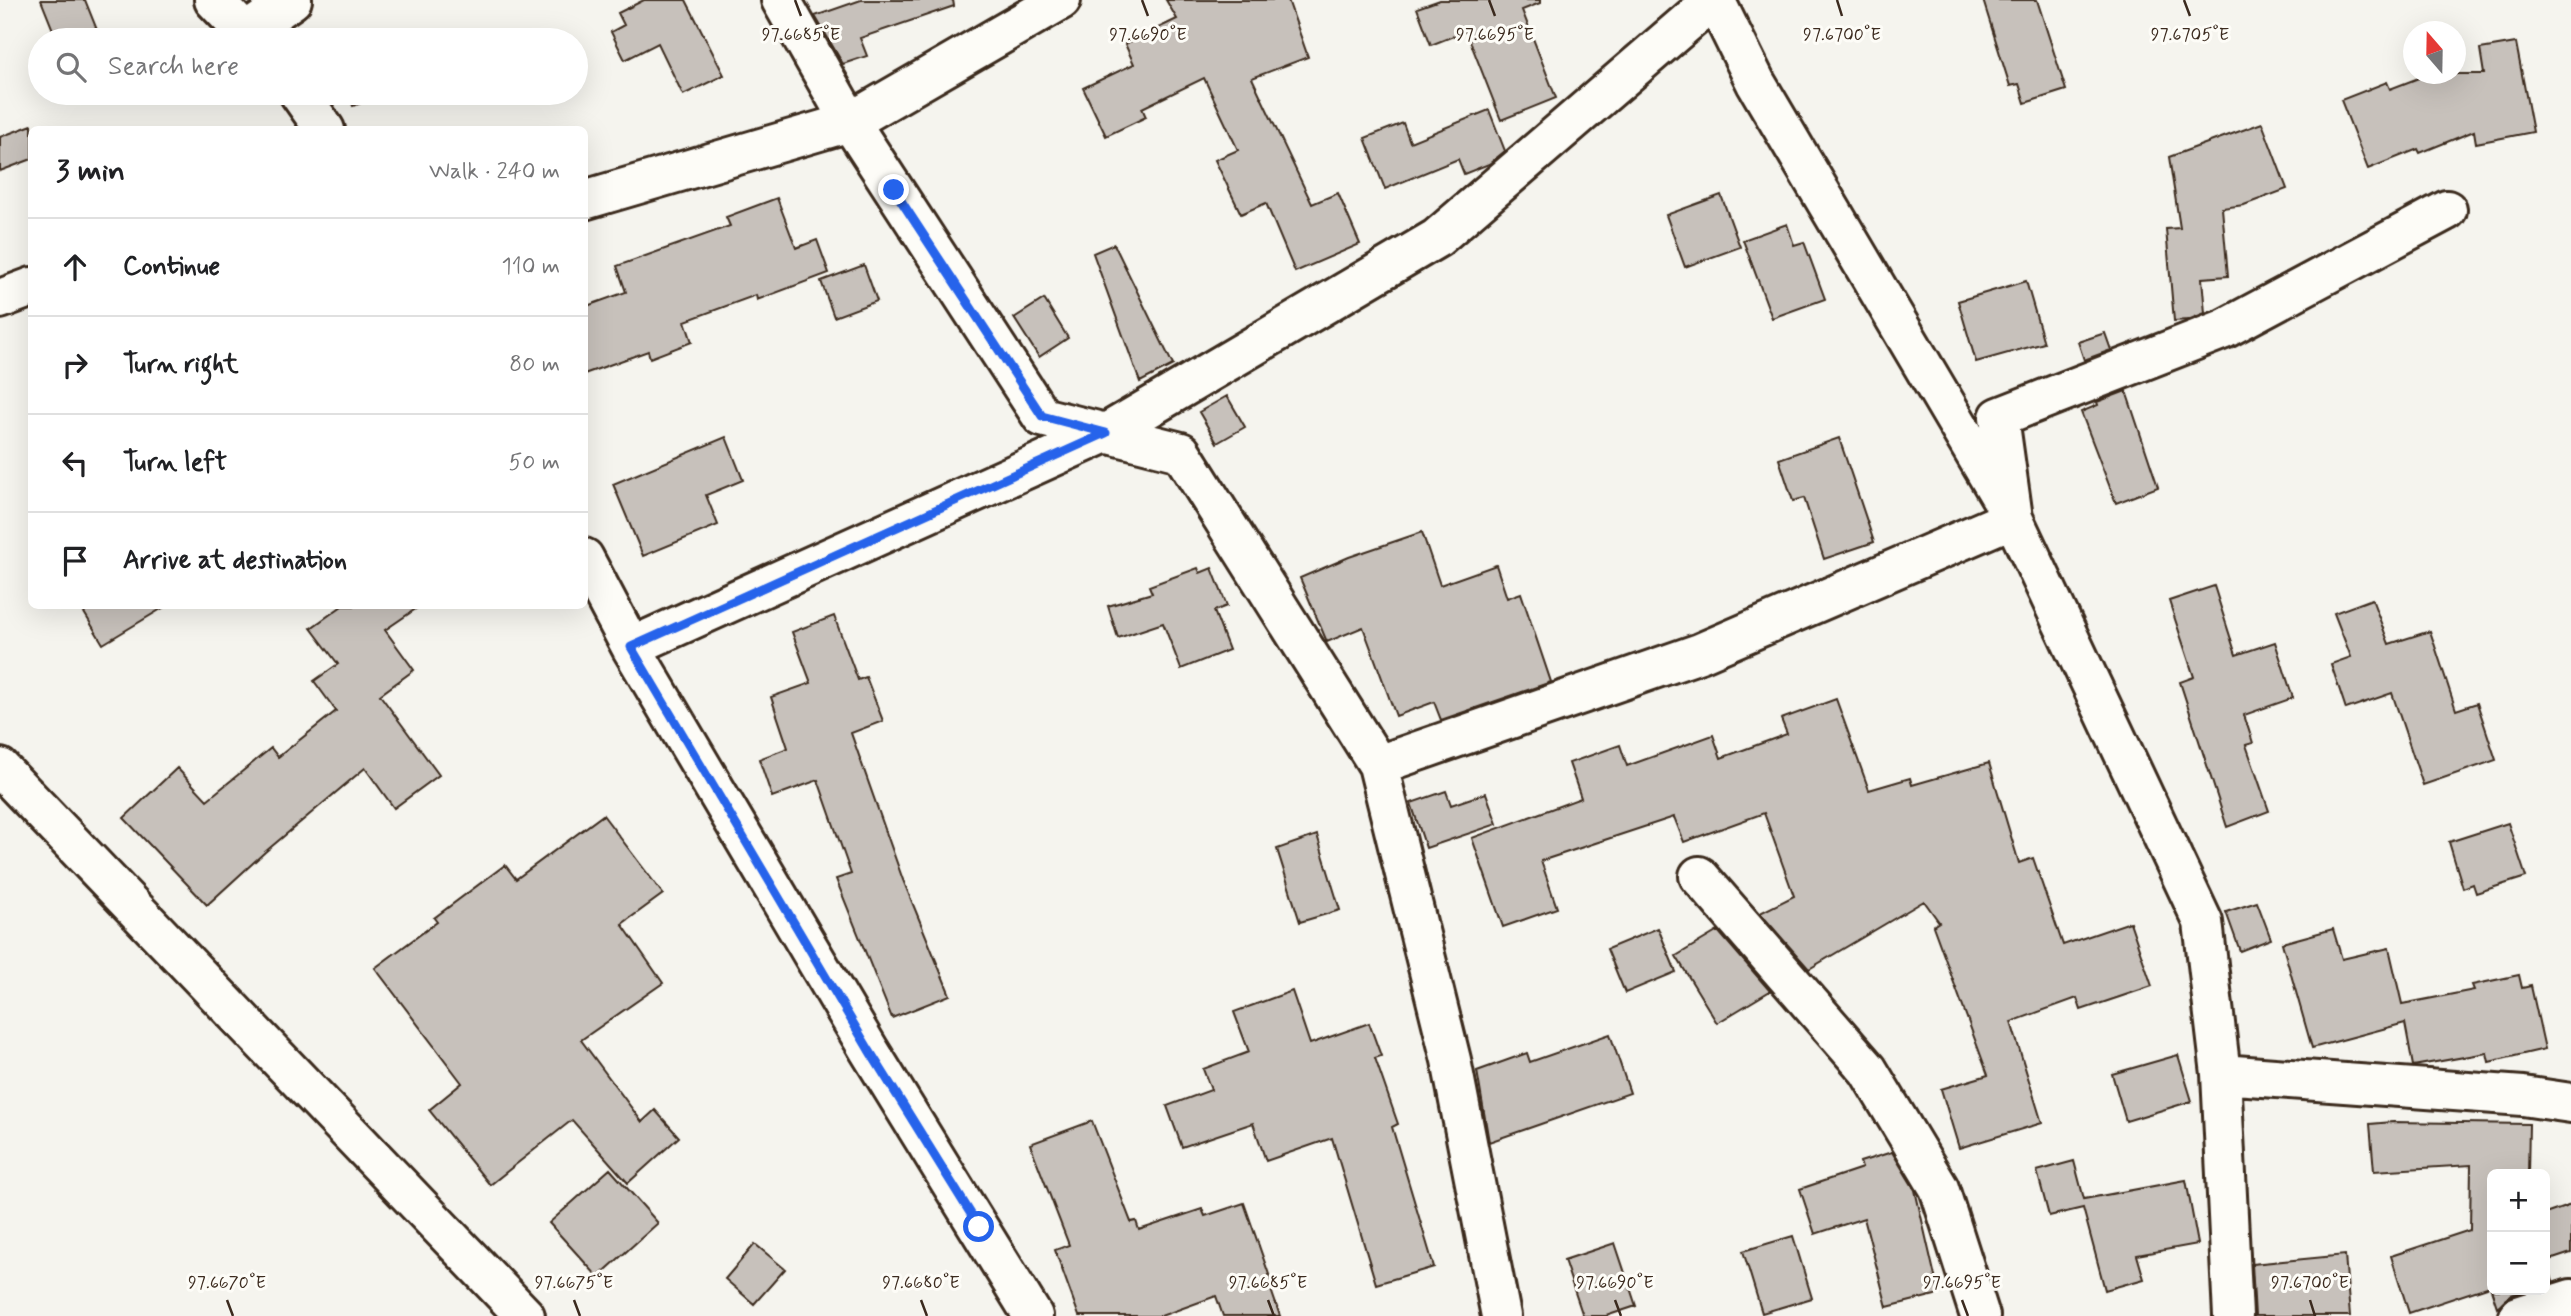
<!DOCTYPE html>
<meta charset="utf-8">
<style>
:root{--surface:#fff;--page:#f2f2f2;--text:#202124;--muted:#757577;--line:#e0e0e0}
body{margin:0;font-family:Mynerve,sans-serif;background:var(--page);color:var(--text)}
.controls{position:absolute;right:21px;bottom:21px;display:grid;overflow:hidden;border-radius:10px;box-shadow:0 7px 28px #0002}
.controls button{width:63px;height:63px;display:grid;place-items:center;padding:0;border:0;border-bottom:2px solid var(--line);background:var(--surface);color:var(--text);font:35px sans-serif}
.compass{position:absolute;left:2403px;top:21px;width:63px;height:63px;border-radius:50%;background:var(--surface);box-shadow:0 7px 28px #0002;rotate:340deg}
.stop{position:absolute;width:21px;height:21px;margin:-16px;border:5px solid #2563eb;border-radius:50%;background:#fff}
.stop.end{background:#2563eb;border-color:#fff;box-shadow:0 2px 7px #0008}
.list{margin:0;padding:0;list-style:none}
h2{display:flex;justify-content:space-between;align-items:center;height:91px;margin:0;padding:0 28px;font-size:30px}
h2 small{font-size:23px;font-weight:400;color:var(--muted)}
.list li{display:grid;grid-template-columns:46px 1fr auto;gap:21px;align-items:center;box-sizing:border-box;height:98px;padding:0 28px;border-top:2px solid var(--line)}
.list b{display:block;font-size:26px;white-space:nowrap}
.list em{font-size:23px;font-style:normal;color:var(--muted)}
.icon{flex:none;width:38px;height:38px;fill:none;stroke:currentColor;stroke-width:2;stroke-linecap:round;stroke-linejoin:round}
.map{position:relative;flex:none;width:2571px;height:1316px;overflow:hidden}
.search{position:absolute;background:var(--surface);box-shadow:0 7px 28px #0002;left:28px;top:28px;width:560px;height:77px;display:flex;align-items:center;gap:18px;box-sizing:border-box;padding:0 24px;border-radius:38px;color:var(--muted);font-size:26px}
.panel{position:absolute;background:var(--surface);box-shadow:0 7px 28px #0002;left:28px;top:126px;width:560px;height:483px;border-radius:10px}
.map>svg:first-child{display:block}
</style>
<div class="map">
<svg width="2571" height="1316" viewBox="0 0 2571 1316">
<rect width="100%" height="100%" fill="#f5f4ee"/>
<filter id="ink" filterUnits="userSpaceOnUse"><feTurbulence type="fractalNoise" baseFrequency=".0143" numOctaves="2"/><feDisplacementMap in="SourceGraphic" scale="14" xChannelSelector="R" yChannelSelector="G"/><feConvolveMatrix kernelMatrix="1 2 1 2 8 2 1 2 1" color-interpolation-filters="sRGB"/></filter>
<g filter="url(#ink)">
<path fill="#c7c1bb" stroke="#3b2a1e" stroke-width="2" d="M 41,0 L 85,0 L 101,40 L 57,40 Z
M 644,0 L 686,0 L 724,75 L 683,95 L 658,43 L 625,60 L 611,32 L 624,25 L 618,13 Z
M 861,0 L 953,0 L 954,6 L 860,38 L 867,56 L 843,64 L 815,16 Z
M 1166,0 L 1288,0 L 1308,57 L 1252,78 L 1312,204 L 1338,193 L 1360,244 L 1295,272 L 1266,203 L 1241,214 L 1215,160 L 1238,150 L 1204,78 L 1142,108 L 1146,117 L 1106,136 L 1083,88 L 1134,64 L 1125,44 L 1177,19 Z
M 1440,0 L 1540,0 L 1540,3 L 1522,10 L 1556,98 L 1501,120 L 1466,31 L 1431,45 L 1417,8 Z
M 1983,0 L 2037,0 L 2066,90 L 2025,103 L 2019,84 L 2010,86 Z
M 2516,43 L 2533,132 L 2476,143 L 2474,131 L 2420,153 L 2418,149 L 2368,169 L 2341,100 L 2387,82 L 2390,89 L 2429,74 L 2484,74 L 2480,49 Z
M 348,93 L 386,93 L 386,94 L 353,106 Z
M 1489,110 L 1505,151 L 1489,164 L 1464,174 L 1458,159 L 1385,189 L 1365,138 L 1403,123 L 1410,142 Z
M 2262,123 L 2287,189 L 2244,205 L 2222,208 L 2228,276 L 2202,278 L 2205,313 L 2188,320 L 2174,321 L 2166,229 L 2180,228 L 2169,157 Z
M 32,125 L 32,159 L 0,171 L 0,137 Z
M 1721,195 L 1740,247 L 1685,267 L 1666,215 Z
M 777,198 L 796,248 L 817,240 L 829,273 L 757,300 L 756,295 L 685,321 L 692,342 L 650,358 L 648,351 L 584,374 L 584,307 L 626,292 L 617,266 L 730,226 L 726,217 Z
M 1787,224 L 1794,245 L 1804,242 L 1825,299 L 1772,318 L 1743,240 Z
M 1114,244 L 1173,365 L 1140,382 L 1093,253 Z
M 864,265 L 877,301 L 834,317 L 821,281 Z
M 2026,281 L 2044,343 L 1976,362 L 1958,301 Z
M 1044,299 L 1068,338 L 1039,357 L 1014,318 Z
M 2105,333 L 2111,350 L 2084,360 L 2078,342 Z
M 2126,391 L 2158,487 L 2116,503 L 2081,412 L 2098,405 L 2097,402 Z
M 1227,396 L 1245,427 L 1217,443 L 1199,412 Z
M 726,437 L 743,480 L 706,495 L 718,525 L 643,556 L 613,484 Z
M 1839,438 L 1874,542 L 1824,559 L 1804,498 L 1793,501 L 1779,459 Z
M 1422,532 L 1440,585 L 1496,565 L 1507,598 L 1521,593 L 1551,682 L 1441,720 L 1434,702 L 1396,716 L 1363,627 L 1327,642 L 1300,578 L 1349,557 Z
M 1198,568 L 1200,573 L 1212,568 L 1227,606 L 1214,611 L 1229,650 L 1181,669 L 1163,623 L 1118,638 L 1108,606 L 1152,593 L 1149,586 Z
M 2214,586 L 2236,655 L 2275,642 L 2293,698 L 2244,715 L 2253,743 L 2246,745 L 2269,811 L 2227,827 L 2180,682 L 2194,677 L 2169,601 Z
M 2372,599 L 2389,644 L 2430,631 L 2456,710 L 2477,703 L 2496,760 L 2423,785 L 2392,693 L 2346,709 L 2331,664 L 2351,657 L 2334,613 Z
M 80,606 L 166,606 L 103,644 Z
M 342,606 L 420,606 L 385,630 L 414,670 L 380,695 L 439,775 L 394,808 L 365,768 L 265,852 L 207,905 L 124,818 L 177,768 L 207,800 L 271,748 L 278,757 L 336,711 L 314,681 L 338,664 L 311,628 Z
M 834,616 L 858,680 L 866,677 L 883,721 L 851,733 L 903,880 L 950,995 L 892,1018 L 836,879 L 851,874 L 818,780 L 772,797 L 759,759 L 788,748 L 771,697 L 811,683 L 792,632 Z
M 1836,699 L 1869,790 L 1910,778 L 1912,785 L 1989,763 L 2019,863 L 2033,858 L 2063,945 L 2130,922 L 2152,986 L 2081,1010 L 2077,998 L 2011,1022 L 2042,1123 L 1959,1148 L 1941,1089 L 1988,1075 L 1933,926 L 1939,922 L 1924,901 L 1809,969 L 1760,913 L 1794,896 L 1764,813 L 1684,842 L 1674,817 L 1541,861 L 1557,908 L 1503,927 L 1472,838 L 1581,798 L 1569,763 L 1620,745 L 1627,766 L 1713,735 L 1721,758 L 1787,734 L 1781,719 Z
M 1446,791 L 1451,805 L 1486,793 L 1497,824 L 1426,848 L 1411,803 Z
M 603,815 L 663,894 L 622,924 L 663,983 L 581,1040 L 642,1122 L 655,1110 L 679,1137 L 628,1183 L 572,1120 L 490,1185 L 429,1110 L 462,1083 L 375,968 L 437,922 L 434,918 L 505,865 L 516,879 Z
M 2508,823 L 2526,877 L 2476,893 L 2473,884 L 2463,888 L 2449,842 Z
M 1317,835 L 1340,910 L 1300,922 L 1277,849 Z
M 2257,902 L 2271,939 L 2240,951 L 2226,912 Z
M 1658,928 L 1676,972 L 1625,993 L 1607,949 Z
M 2333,929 L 2342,959 L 2389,948 L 2402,1004 L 2474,990 L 2472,985 L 2519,975 L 2522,988 L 2531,986 L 2545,1049 L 2489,1062 L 2487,1053 L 2413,1066 L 2405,1023 L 2312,1048 L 2282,943 Z
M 1718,931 L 1770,991 L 1717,1023 L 1676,956 Z
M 1292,991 L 1310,1044 L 1369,1023 L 1381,1056 L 1375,1058 L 1398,1124 L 1392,1127 L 1434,1267 L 1376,1284 L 1332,1138 L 1266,1161 L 1253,1123 L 1182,1147 L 1167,1106 L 1211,1090 L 1203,1069 L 1249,1052 L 1234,1012 Z
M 1610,1034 L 1630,1093 L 1489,1142 L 1477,1071 L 1527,1053 L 1530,1062 Z
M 2178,1055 L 2192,1101 L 2126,1121 L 2112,1074 Z
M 1092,1121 L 1131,1222 L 1136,1221 L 1139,1230 L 1202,1209 L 1205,1216 L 1244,1203 L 1273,1286 L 1270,1287 L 1280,1316 L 1223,1316 L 1216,1296 L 1161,1316 L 1079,1316 L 1055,1250 L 1069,1245 L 1030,1144 Z
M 2393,1122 L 2529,1124 L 2528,1174 L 2492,1174 L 2492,1290 L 2528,1290 L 2511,1295 L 2497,1307 L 2490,1286 L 2409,1313 L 2391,1256 L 2470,1230 L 2471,1165 L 2374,1171 L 2370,1124 Z
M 1892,1152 L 1915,1190 L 1939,1294 L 1887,1307 L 1864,1218 L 1815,1234 L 1800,1189 L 1862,1168 L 1860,1162 Z
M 2074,1161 L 2084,1199 L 2186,1180 L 2198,1244 L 2137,1255 L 2144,1279 L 2105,1290 L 2083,1208 L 2049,1216 L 2037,1171 Z
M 610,1169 L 658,1223 L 598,1277 L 549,1223 Z
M 2571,1205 L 2571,1253 L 2547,1261 L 2553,1282 L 2545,1284 L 2545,1214 Z
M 1793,1236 L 1812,1298 L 1762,1313 L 1743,1251 Z
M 1615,1243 L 1636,1306 L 1606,1316 L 1583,1316 L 1564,1260 Z
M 755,1244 L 785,1269 L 754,1304 L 725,1279 Z
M 2345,1255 L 2350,1316 L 2255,1316 L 2252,1264 Z"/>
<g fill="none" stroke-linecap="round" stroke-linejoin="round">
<defs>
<path id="minor" d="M 214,0 L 252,40
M 781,0 L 850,122 L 1042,417 L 1181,452 L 1378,765 L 1451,1060 L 1501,1316
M 1715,0 L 1756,83 L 2013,518 L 2203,922 L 2221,1074 L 2233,1316
M 245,33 L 292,0
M 299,93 L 325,130
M 584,200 L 850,122 L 1061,0
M 0,299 L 32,287
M 584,558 L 631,647 L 869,1050 L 1033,1316
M 631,647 L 1106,433 L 1437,238 L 1713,0
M 1378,765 L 1700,653 L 2013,518 L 1999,417 L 2224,329 L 2447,210
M 1699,876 L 1868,1070 L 1939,1188 L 1980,1316
M 2221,1074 L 2523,1096 L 2571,1103
M 2518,1316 L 2571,1299"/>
<path id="highway" d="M 0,768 L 525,1316"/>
</defs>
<use href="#minor" stroke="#3b2a1e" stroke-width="44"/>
<use href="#highway" stroke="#3b2a1e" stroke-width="44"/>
<use href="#minor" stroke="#fdfcf7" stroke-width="38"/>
<use href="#highway" stroke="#fdfcf7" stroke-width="38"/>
</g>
</g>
<g fill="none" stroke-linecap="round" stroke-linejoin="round" filter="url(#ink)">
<path stroke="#2563eb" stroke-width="9" d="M 894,190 L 1042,416 L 1106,433 L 631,647 L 869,1050 L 979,1227"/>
</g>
<path fill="none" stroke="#3b2a1e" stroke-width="2.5" d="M 795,0 L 801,16M 1142,0 L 1148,16M 1489,0 L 1495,16M 1837,0 L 1842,16M 2184,0 L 2190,16M 227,1300 L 233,1316M 574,1300 L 580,1316M 921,1300 L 927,1316M 1268,1300 L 1274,1316M 1615,1300 L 1621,1316M 1962,1300 L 1968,1316M 2310,1300 L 2315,1316"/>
<g font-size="18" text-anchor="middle" fill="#3b2a1e" stroke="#fdfcf7" stroke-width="6" stroke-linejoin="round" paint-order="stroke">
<text x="2190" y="40">97.6705°E</text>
<text x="801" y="40">97.6685°E</text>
<text x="1148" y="40">97.6690°E</text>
<text x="1495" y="40">97.6695°E</text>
<text x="1842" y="40">97.6700°E</text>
<text x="227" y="1288">97.6670°E</text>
<text x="574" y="1288">97.6675°E</text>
<text x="921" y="1288">97.6680°E</text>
<text x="1268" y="1288">97.6685°E</text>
<text x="1615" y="1288">97.6690°E</text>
<text x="1962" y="1288">97.6695°E</text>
<text x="2310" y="1288">97.6700°E</text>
</g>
</svg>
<div class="controls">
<button>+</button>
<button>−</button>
</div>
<svg class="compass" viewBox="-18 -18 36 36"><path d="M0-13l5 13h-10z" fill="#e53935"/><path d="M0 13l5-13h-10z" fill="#757577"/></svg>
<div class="stop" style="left:979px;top:1227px"></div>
<div class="stop end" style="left:894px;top:190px"></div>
<div class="search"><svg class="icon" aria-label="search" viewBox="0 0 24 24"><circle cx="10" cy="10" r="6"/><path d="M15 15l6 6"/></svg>Search here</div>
<section class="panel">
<h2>3 min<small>Walk · 240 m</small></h2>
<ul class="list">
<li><svg class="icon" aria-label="ahead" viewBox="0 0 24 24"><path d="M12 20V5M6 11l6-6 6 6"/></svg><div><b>Continue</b></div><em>110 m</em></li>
<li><svg class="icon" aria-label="right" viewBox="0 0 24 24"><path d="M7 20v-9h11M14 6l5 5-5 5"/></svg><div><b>Turn right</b></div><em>80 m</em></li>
<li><svg class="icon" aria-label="left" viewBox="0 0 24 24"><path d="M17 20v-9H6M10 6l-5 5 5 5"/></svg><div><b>Turn left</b></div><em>50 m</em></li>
<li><svg class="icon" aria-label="arrive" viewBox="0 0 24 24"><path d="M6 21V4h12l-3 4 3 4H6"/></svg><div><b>Arrive at destination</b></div></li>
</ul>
</section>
</div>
